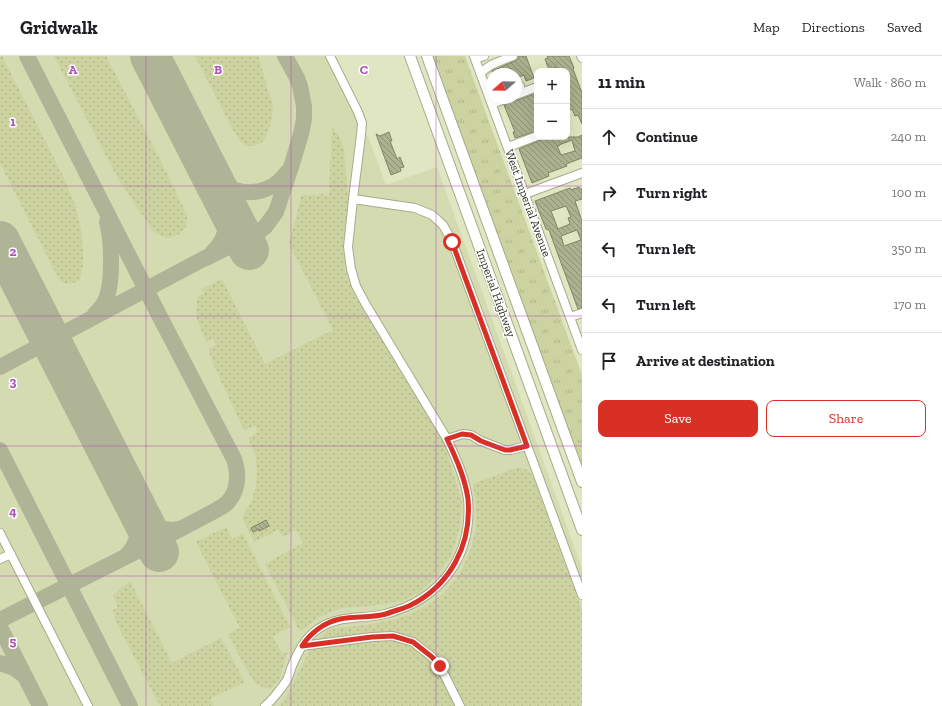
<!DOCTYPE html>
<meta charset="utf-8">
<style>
:root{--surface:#fff;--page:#f2f2f2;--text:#202124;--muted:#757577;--line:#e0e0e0;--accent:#d93025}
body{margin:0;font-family:"Zilla Slab",serif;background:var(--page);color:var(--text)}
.controls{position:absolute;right:12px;top:12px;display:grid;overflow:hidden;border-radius:8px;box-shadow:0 4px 16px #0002}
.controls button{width:36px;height:36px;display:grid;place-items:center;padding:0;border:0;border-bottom:1px solid var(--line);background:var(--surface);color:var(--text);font:20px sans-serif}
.compass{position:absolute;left:486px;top:12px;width:36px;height:36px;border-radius:50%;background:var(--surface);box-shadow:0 4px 16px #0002;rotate:250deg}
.stop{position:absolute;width:12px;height:12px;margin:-9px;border:3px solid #d93025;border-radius:50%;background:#fff}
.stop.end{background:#d93025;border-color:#fff;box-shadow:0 1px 4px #0008}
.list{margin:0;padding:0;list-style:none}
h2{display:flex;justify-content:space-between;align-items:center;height:52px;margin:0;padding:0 16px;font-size:17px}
h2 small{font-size:13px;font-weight:400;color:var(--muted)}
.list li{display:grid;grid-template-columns:26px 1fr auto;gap:12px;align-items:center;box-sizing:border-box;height:56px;padding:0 16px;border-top:1px solid var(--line)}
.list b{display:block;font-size:15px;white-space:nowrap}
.list em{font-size:13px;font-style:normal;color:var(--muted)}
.actions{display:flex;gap:8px;padding:12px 16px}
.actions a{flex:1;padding:9px 0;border:1px solid var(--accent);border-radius:8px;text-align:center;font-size:14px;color:var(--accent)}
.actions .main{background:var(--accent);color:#fff}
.icon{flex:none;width:22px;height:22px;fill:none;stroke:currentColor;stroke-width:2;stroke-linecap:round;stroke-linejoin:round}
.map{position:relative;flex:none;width:582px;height:650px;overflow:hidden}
header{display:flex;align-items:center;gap:24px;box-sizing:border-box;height:56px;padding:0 20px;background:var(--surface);border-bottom:1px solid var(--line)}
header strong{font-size:19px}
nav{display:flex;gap:22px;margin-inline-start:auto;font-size:14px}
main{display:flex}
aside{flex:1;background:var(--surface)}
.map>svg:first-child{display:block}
</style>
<header>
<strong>Gridwalk</strong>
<nav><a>Map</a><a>Directions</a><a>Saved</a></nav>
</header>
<main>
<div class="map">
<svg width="582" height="650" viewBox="0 0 582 650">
<defs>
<pattern id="grass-dots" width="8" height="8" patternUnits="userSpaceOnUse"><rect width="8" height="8" fill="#ccd3a1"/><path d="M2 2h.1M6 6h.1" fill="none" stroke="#b0b68a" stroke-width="1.8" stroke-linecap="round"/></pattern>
<pattern id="park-tufts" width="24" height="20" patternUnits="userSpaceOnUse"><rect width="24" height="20" fill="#ccd3a1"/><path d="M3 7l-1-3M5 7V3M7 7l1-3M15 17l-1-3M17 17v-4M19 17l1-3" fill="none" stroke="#b0b68a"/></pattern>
<pattern id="building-back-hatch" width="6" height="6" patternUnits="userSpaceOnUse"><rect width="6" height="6" fill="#acb18f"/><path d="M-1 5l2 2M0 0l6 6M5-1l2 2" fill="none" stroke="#8d9175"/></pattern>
</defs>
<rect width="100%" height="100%" fill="#e0e6c2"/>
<path fill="#d5dbb0" d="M 0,0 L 335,0 L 364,57 L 366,66 L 366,79 L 368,80 L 386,129 L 437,111 L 582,512 L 582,650 L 0,650 Z"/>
<path fill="url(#grass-dots)" d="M 0,0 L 2,0 L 63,120 L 76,151 L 81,174 L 83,196 L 83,208 L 80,223 C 72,229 64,230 58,222 L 0,107 Z
M 54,0 L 106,0 L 162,107 L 187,159 L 186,171 L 179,178 L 170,182 L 162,181 L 153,175 L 117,121 Z
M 195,0 L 258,0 L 273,50 C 273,59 269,79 262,86 C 260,88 257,89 253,90 C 250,90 247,90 244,88 C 240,86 237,80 234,76 Z
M 332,71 L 339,80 L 344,94 L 348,143 L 343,191 L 345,211 L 348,224 L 356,242 L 417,340 L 444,387 L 462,445 L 460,472 L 451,500 L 438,518 L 419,537 L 402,545 L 370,550 L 342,552 L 321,560 L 303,573 L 299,574 L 265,508 L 303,487 L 296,474 L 283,481 L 278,474 L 254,486 L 242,461 L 251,446 L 256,431 L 257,415 L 255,398 L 248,382 L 258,376 L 255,370 L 244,374 L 215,312 L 208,293 L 216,289 L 213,283 L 206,286 L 196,261 L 197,241 L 204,237 L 202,233 L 222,223 L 265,308 L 333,274 L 289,188 L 302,138 L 310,140 L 311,138 L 318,140 L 319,137 L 329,140 Z
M 518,411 C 526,412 529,415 533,421 L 582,554 L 582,650 L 279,650 L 289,636 L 312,589 L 329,573 L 372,568 L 400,562 L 415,556 L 431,547 L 443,538 L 457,522 L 465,507 L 471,492 L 476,470 L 476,448 L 473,428 Z
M 226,471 L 232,483 L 243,478 L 290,571 L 273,580 L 282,598 L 287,596 L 280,622 L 270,633 C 266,632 262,631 258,629 C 250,623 234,589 228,578 L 240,572 L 196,486 Z
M 130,525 L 172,607 L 221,582 L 245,626 L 211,642 L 214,650 L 160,650 L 116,566 L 113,554 L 118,551 L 113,540 L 122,531 Z"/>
<path fill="url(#park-tufts)" d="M 432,0 L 465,0 L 582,319 L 582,409 Z"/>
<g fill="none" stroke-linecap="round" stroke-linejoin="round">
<path stroke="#b0b497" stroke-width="16" d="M 177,52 L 211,116 C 231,143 269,143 288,115
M 210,120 C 215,130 221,140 225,151 C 231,167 224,186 212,197
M 206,202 L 258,176 L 265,171 L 276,156 L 292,108 L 301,78 L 304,63 L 304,50 L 300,30 L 297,22 L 285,0
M 95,258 C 99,254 104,249 106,243 C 113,226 112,184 107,166
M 0,311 L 207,201
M 0,394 L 130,650
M 139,457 C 149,469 162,476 178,473
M 126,500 C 138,489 140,473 139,457
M 0,564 C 54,537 107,510 161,483 C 177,475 192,467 207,459 C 214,455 222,452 228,446 C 239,433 239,418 234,403 L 159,259 L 27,0
M 0,571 L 40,650
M 0,607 L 14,612 L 25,620"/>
<path stroke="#b0b497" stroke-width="40" d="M 150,0 L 249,194
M 0,185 L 159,496"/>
</g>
<path fill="url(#building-back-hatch)" stroke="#808464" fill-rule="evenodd" d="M 518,0 L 526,0 L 534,22 L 526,25 L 524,19 L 516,22 L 516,18 L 493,18 L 492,15 L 494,14 L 515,5 L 518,3 Z
M 547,0 L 569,0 L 574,12 L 573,13 L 582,37 L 582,68 L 578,59 L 575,60 L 572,53 L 567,55 L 567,33 L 570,32 L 567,24 L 567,15 L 558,15 L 556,11 L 549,14 L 545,3 L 548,2 Z
M 537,37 L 537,75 L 515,82 L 513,76 L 515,76 L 504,49 L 509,47 L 512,43 L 515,44 L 518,44 Z
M 389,76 L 392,85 L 390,85 L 397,103 L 400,101 L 404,111 L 400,112 L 401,115 L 391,119 L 376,78 L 380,80 Z
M 582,79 L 582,102 L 566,108 L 567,110 L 548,117 L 549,120 L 532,127 L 519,93 L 548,81 L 578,81 ZM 572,84 L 575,95 L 561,99 L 557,90 L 559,90 L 559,89 Z
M 579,131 L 580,133 L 582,133 L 582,143 L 575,145 L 582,165 L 582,252 L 578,253 L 549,174 L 546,173 L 535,145 L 570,132 L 571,134 ZM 566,150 L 571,161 L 568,162 L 570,168 L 558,173 L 551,155 ZM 577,174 L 581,184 L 564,190 L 561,180 Z
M 266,464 L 269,470 L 259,475 L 259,473 L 253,476 L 251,472 Z"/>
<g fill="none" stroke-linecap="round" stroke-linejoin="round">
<defs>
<path id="minor" d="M 474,0 L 582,294
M 581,0 L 582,2
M 475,3 L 484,0
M 480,17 L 491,9 L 513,0
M 516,32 L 520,30
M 516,39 L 537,31
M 492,48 L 507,42
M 508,91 L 537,80
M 525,138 L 582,117
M 353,143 L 415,152 L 432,159 L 443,169 L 452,185 L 582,539
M 570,261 L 582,257
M 447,383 L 463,378 L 471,379 L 481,385 L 505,394 L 510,394 L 527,390
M 0,477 L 88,650
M 0,503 L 11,498
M 302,590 L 372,581 L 393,580 L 413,586 L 432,601 L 440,610 L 460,650
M 265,650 C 271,646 283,630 287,624 C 289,620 290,615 292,610 C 298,596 305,582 318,573 C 341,558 361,564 385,558 C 440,544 473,501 468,443 C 465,422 456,402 447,383 L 365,247 L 356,230 L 351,213 L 348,191 L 353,143 L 361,79 L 362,67 L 358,56 L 330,0"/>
<path id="major" d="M 410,0 L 582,474
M 427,0 L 582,426"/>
</defs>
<use href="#minor" stroke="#a6ab8a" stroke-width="10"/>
<use href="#major" stroke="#a6ab8a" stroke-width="12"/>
<use href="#minor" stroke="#fff" stroke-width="8"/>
<use href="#major" stroke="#fff" stroke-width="10"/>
</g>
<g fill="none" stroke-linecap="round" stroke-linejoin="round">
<path stroke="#d93025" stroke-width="5" d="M 440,610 L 432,601 L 413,586 L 393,580 L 372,581 L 302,590 C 310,577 325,566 340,563 C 355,560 371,562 386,558 C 393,555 402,553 409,550 C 450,530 472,489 468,443 C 465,422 456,402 447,383 L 462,378 L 471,379 L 481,385 L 505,394 L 510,394 L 527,390 L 452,186"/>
</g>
<path fill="none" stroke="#b151ba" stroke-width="1" stroke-opacity="0.55" d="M 146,0 L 146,650M 291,0 L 291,650M 436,0 L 436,650M 0,130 L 582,130M 0,260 L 582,260M 0,390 L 582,390M 0,520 L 582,520"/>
<g text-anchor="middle" stroke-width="3" stroke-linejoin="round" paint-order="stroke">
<g font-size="12" fill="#323426" stroke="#fff">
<text transform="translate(528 147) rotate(70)" y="4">West Imperial Avenue</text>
<text transform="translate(496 237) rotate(70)" y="4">Imperial Highway</text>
</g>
</g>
<g font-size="13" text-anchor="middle" font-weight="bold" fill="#b151ba" stroke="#fff" stroke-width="3" stroke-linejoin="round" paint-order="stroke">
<text x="73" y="18">A</text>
<text x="218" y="18">B</text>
<text x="364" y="18">C</text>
<text x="13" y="70">1</text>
<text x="13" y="200">2</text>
<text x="13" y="330">3</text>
<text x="13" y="460">4</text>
<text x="13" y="590">5</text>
</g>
</svg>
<div class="controls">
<button>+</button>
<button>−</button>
</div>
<svg class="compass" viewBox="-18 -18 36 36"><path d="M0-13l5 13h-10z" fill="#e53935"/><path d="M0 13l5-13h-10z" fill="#757577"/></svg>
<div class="stop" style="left:452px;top:186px"></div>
<div class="stop end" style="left:440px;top:610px"></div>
</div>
<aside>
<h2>11 min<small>Walk · 860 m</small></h2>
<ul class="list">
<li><svg class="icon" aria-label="ahead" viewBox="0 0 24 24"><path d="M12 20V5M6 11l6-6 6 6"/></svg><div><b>Continue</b></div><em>240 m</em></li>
<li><svg class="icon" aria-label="right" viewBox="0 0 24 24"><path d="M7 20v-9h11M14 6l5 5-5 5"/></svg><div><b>Turn right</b></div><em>100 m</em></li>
<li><svg class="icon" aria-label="left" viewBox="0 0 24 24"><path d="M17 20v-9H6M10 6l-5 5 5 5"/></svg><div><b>Turn left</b></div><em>350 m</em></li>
<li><svg class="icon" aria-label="left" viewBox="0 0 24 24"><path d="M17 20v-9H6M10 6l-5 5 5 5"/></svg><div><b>Turn left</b></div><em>170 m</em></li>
<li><svg class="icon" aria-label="arrive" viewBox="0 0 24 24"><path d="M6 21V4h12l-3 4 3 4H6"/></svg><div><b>Arrive at destination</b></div></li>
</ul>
<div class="actions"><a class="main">Save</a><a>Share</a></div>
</aside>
</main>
